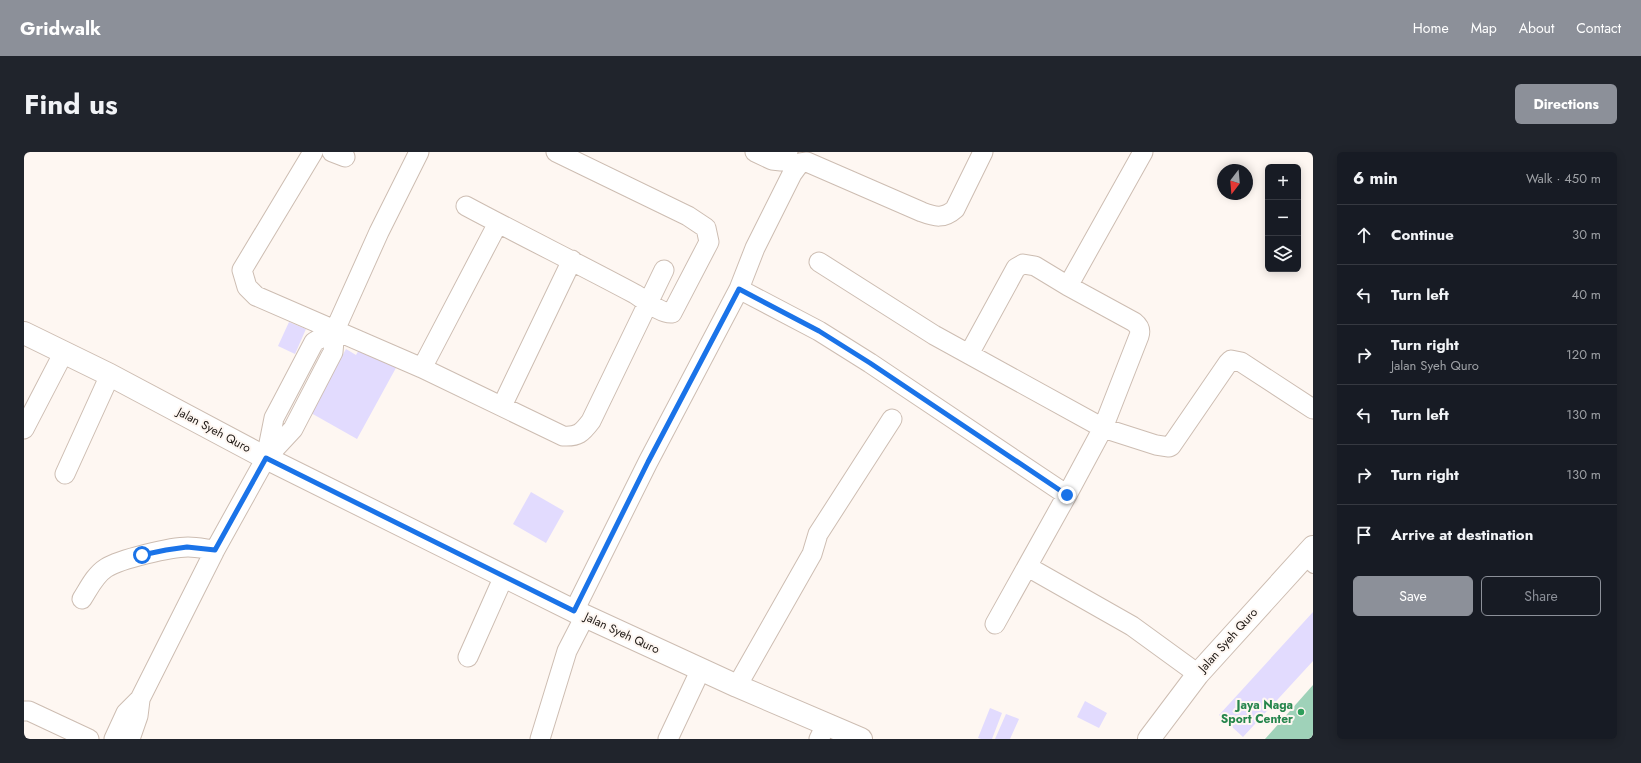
<!DOCTYPE html>
<meta charset="utf-8">
<style>
:root{--surface:#171b24;--page:#20242c;--text:#f1f3f6;--muted:#9ea1a6;--line:#363941;--accent:#8c9099}
body{margin:0;font-family:Jost,sans-serif;background:var(--page);color:var(--text)}
.controls{position:absolute;right:12px;top:12px;display:grid;overflow:hidden;border-radius:6px;box-shadow:0 2px 10px #0003}
.controls button{width:36px;height:36px;display:grid;place-items:center;padding:0;border:0;border-bottom:1px solid var(--line);background:var(--surface);color:var(--text);font:20px sans-serif}
.compass{position:absolute;left:1193px;top:12px;width:36px;height:36px;border-radius:50%;background:var(--surface);box-shadow:0 2px 10px #0003;rotate:196deg}
.stop{position:absolute;width:12px;height:12px;margin:-9px;border:3px solid #1a73e8;border-radius:50%;background:#fff}
.stop.end{background:#1a73e8;border-color:#fff;box-shadow:0 1px 4px #0008}
.list{margin:0;padding:0;list-style:none}
h2{display:flex;justify-content:space-between;align-items:center;height:52px;margin:0;padding:0 16px;font-size:17px}
h2 small{font-size:13px;font-weight:400;color:var(--muted)}
.list li{display:grid;grid-template-columns:26px 1fr auto;gap:12px;align-items:center;box-sizing:border-box;height:60px;padding:0 16px;border-top:1px solid var(--line)}
.list b{display:block;font-size:15px;white-space:nowrap}
.list p{margin:0;font-size:13px;white-space:nowrap;color:var(--muted)}
.list em{font-size:13px;font-style:normal;color:var(--muted)}
.actions{display:flex;gap:8px;padding:12px 16px}
.actions a{flex:1;padding:9px 0;border:1px solid var(--accent);border-radius:6px;text-align:center;font-size:14px;color:var(--accent)}
.actions .main{background:var(--accent);color:#fff}
.icon{flex:none;width:22px;height:22px;fill:none;stroke:currentColor;stroke-width:2;stroke-linecap:round;stroke-linejoin:round}
.map{position:relative;flex:none;width:1289px;height:587px;overflow:hidden;border-radius:6px}
header{display:flex;align-items:center;gap:24px;box-sizing:border-box;height:56px;padding:0 20px;background:var(--accent);color:#fff}
header strong{font-size:19px}
nav{display:flex;gap:22px;margin-inline-start:auto;font-size:14px}
.intro{display:flex;align-items:center;justify-content:space-between;box-sizing:border-box;height:96px;padding:0 24px}
h1{margin:0;font-size:28px}
.button{padding:10px 18px;border-radius:6px;background:var(--accent);color:#fff;font-size:14px;font-weight:700}
main{display:flex;gap:24px;padding:0 24px}
aside{flex:1;background:var(--surface);border-radius:6px;box-shadow:0 2px 10px #0003}
.map>svg:first-child{display:block}
</style>
<header>
<strong>Gridwalk</strong>
<nav><a>Home</a><a>Map</a><a>About</a><a>Contact</a></nav>
</header>
<div class="intro"><h1>Find us</h1><a class="button">Directions</a></div>
<main>
<div class="map">
<svg width="1289" height="587" viewBox="0 0 1289 587">
<rect width="100%" height="100%" fill="#fef7f2"/>
<path fill="#9fd2b9" d="M 1289,533 L 1289,587 L 1241,587 Z"/>
<path fill="#e2dbfe" d="M 265,170 L 282,177 L 271,202 L 254,194 Z
M 337,194 L 373,214 L 333,287 L 287,261 L 322,197 L 332,203 Z
M 507,340 L 540,359 L 522,391 L 489,372 Z
M 1289,460 L 1289,509 L 1219,585 L 1195,563 Z
M 1061,549 L 1083,561 L 1075,576 L 1053,565 Z
M 966,556 L 978,561 L 968,587 L 957,587 L 954,586 Z
M 982,562 L 995,567 L 986,587 L 971,587 Z"/>
<g fill="none" stroke-linecap="round" stroke-linejoin="round">
<defs>
<path id="lane" d="M 1278,407 L 1289,416"/>
<path id="street" d="M 289,0 L 218,118 L 223,135 L 232,144 L 398,216 L 539,284 C 554,285 558,281 567,269 L 640,118
M 308,0 L 321,5
M 731,0 L 748,8 L 757,9 L 764,0
M 442,54 C 498,84 555,112 611,142 C 621,148 637,162 648,161 L 685,90 L 682,76 L 664,64 L 532,0
M 795,110 L 910,183 L 1079,276 L 1132,293 L 1145,295 L 1147,294 L 1204,211 L 1207,208 L 1217,210 L 1289,257
M 1044,134 L 1119,0
M 715,137 L 795,179 L 846,211 L 1043,343 L 1079,276 L 1115,184 C 1117,178 1115,174 1110,170 L 1044,134 L 1011,114 L 999,112 L 992,116 L 945,202
M 398,216 L 474,71
M 478,254 L 548,108
M 0,277 L 40,200
M 242,306 L 250,266 L 259,249 L 290,190 L 311,178
M 41,322 L 86,223
M 1004,415 L 1108,474 L 1174,522
M 58,447 C 65,436 71,423 82,416 C 96,407 147,395 164,395 C 173,395 182,397 191,398
M 550,459 L 624,310 L 715,137 L 731,96 L 768,22 L 776,11 L 783,10 L 898,60 C 911,65 920,67 931,57 L 959,0
M 971,472 L 1043,343
M 444,505 L 480,424
M 713,534 L 788,402 L 794,382 L 868,267
M 0,559 L 5,559 L 65,587
M 90,587 L 102,561 L 116,547 L 191,398 L 242,306 L 269,277 L 309,200 L 311,178 L 355,80 L 395,0
M 106,587 L 114,564 L 116,548
M 516,587 L 543,499 L 561,464
M 644,587 L 677,517
M 795,587 L 802,573"/>
<path id="primary" d="M 0,181 L 86,223 L 242,306 L 550,459 L 713,534 L 837,587
M 1125,587 L 1174,522 L 1289,395"/>
</defs>
<use href="#lane" stroke="#cdbdb2" stroke-width="12"/>
<use href="#street" stroke="#cdbdb2" stroke-width="21"/>
<use href="#primary" stroke="#cdbdb2" stroke-width="24"/>
<use href="#lane" stroke="#fff" stroke-width="10"/>
<use href="#street" stroke="#fff" stroke-width="19"/>
<use href="#primary" stroke="#fff" stroke-width="22"/>
</g>
<g fill="none" stroke-linecap="round" stroke-linejoin="round">
<path stroke="#1a73e8" stroke-width="5" d="M 118,403 L 142,398 L 163,395 L 191,398 L 242,306 L 550,459 L 624,310 L 715,137 L 795,179 L 846,211 L 1043,343"/>
</g>
<circle fill="#2e9e5b" stroke="#fef7f2" stroke-width="1.5" cx="1277" cy="560" r="4"/>
<g text-anchor="middle" stroke-width="4" stroke-linejoin="round" paint-order="stroke">
<g font-size="12" fill="#1b1511" stroke="#fef7f2">
<text transform="translate(190 278) rotate(28)" y="4">Jalan Syeh Quro</text>
<text transform="translate(598 481) rotate(25)" y="4">Jalan Syeh Quro</text>
<text transform="translate(1204 488) rotate(-48)" y="4">Jalan Syeh Quro</text>
</g>
<g font-size="12" font-weight="bold" fill="#27864d" stroke="#fef7f2" text-anchor="end">
<text x="1269" y="557">Jaya Naga<tspan x="1269" dy="14">Sport Center</tspan></text>
</g>
</g>
</svg>
<div class="controls">
<button>+</button>
<button>−</button>
<button><svg class="icon" aria-label="layers" viewBox="0 0 24 24"><path d="M12 4l9 5-9 5-9-5zM3 14l9 5 9-5"/></svg></button>
</div>
<svg class="compass" viewBox="-18 -18 36 36"><path d="M0-13l5 13h-10z" fill="#e53935"/><path d="M0 13l5-13h-10z" fill="#9ea1a6"/></svg>
<div class="stop" style="left:118px;top:403px"></div>
<div class="stop end" style="left:1043px;top:343px"></div>
</div>
<aside>
<h2>6 min<small>Walk · 450 m</small></h2>
<ul class="list">
<li><svg class="icon" aria-label="ahead" viewBox="0 0 24 24"><path d="M12 20V5M6 11l6-6 6 6"/></svg><div><b>Continue</b></div><em>30 m</em></li>
<li><svg class="icon" aria-label="left" viewBox="0 0 24 24"><path d="M17 20v-9H6M10 6l-5 5 5 5"/></svg><div><b>Turn left</b></div><em>40 m</em></li>
<li><svg class="icon" aria-label="right" viewBox="0 0 24 24"><path d="M7 20v-9h11M14 6l5 5-5 5"/></svg><div><b>Turn right</b><p>Jalan Syeh Quro</p></div><em>120 m</em></li>
<li><svg class="icon" aria-label="left" viewBox="0 0 24 24"><path d="M17 20v-9H6M10 6l-5 5 5 5"/></svg><div><b>Turn left</b></div><em>130 m</em></li>
<li><svg class="icon" aria-label="right" viewBox="0 0 24 24"><path d="M7 20v-9h11M14 6l5 5-5 5"/></svg><div><b>Turn right</b></div><em>130 m</em></li>
<li><svg class="icon" aria-label="arrive" viewBox="0 0 24 24"><path d="M6 21V4h12l-3 4 3 4H6"/></svg><div><b>Arrive at destination</b></div></li>
</ul>
<div class="actions"><a class="main">Save</a><a>Share</a></div>
</aside>
</main>
